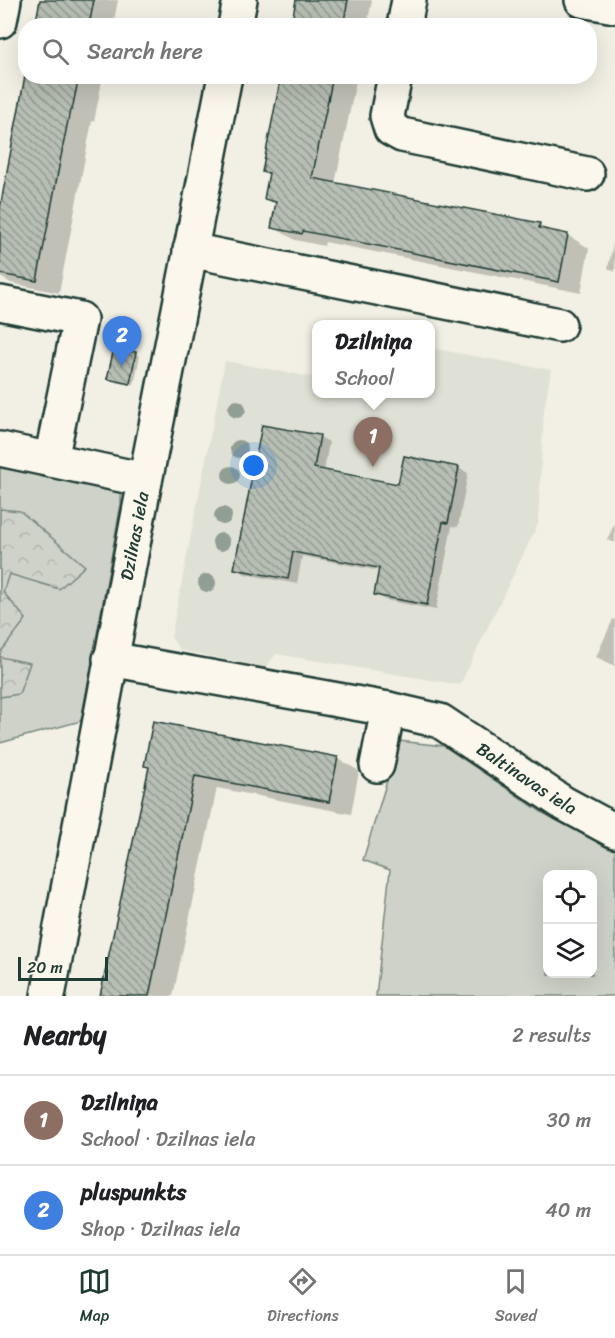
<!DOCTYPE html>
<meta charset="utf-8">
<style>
:root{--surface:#fff;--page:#f2f2f2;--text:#202124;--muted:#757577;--line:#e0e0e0;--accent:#1f3d34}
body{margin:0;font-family:Sriracha,sans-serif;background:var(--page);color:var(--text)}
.controls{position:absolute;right:18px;bottom:18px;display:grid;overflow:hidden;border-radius:12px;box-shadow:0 6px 24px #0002}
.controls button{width:54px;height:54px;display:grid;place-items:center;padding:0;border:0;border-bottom:2px solid var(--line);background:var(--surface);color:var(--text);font:30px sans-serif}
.scale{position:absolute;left:18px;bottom:15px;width:90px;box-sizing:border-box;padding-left:6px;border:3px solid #1f3d34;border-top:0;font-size:16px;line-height:21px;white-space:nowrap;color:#1f3d34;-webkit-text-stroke:4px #fbf7ec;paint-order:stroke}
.you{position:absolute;left:254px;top:466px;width:21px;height:21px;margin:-15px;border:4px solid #fff;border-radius:50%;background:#1a73e8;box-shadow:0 0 0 9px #1a73e833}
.badge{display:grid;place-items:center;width:39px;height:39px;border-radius:50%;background:var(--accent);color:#fff;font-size:20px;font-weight:700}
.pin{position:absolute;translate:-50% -50px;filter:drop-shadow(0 2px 3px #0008)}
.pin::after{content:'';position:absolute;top:32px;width:21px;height:18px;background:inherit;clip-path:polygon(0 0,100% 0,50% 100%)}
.popup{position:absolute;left:312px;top:320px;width:123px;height:78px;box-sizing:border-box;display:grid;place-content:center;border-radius:12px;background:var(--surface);filter:drop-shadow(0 2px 4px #0005);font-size:20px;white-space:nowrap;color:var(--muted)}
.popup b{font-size:22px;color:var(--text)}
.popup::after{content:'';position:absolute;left:50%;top:100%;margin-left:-12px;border:12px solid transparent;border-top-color:var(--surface)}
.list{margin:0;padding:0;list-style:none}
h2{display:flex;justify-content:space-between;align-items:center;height:78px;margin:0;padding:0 24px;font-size:26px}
h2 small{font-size:20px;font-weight:400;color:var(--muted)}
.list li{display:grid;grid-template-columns:39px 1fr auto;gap:18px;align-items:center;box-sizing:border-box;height:90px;padding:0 24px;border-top:2px solid var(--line)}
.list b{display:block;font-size:22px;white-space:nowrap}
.list p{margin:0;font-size:20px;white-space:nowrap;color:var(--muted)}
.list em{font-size:20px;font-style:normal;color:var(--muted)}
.icon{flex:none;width:33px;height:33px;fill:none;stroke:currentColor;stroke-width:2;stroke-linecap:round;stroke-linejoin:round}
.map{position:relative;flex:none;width:615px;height:996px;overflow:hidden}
.search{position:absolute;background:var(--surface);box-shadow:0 6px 24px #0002;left:18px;right:18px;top:18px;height:66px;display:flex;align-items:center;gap:15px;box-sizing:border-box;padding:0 21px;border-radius:24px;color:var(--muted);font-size:22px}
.sheet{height:258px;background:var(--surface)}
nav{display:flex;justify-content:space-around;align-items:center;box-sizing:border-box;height:84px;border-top:2px solid var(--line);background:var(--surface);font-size:16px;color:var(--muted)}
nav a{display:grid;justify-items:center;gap:3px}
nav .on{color:var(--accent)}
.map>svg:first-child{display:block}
</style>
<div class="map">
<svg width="615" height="996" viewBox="0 0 615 996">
<defs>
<pattern id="forest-crowns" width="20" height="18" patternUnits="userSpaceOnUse" patternTransform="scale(1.5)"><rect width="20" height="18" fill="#cfd2c8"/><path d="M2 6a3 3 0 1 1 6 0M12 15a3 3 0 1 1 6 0" fill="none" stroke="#b1b5ac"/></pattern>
<pattern id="building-back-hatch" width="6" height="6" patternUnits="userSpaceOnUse" patternTransform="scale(1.5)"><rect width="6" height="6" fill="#b7beb3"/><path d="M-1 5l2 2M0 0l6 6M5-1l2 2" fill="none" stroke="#949c92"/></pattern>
</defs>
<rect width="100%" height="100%" fill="#f2f0e5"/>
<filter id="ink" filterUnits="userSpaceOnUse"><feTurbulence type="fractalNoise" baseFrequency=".0167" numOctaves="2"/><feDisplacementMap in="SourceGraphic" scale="12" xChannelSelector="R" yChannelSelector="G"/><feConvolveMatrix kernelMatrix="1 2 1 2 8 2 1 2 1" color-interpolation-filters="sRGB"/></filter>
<g filter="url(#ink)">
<path fill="#e0e1d6" d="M 430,348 L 551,370 L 544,411 L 538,524 L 460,685 L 276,654 L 265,668 L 180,650 L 171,637 L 225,361 L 316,378 L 316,394 L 430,394 Z"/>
<path fill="#cfd2c8" stroke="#77887e" stroke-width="1.5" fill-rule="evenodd" d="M 0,468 L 115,488 L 121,494 L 121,504 L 81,721 L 0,743 Z
M 399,741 L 444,746 L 543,813 L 615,850 L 615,996 L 376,996 L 390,870 L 363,860 ZM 548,874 L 592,874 L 592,974 L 548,974 Z"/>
<path fill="url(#forest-crowns)" stroke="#77887e" stroke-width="1.5" d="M 0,509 L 20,511 L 85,566 L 59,589 L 9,574 L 3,592 L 26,619 L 0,653 Z
M 0,657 L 30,663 L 19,694 L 0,697 Z"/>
<path fill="#0003" d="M 42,0 L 118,0 L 113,26 L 37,26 Z
M 297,0 L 372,0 L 367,26 L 292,26 Z
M 27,76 L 103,76 L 94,122 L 92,121 L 59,293 L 11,283 L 0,277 L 0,216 Z
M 282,76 L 357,76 L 335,184 L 539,225 L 552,232 L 567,235 L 589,248 L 581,293 L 325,242 L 324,246 L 295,240 L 273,227 L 277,205 L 266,199 L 270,175 L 264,171 Z
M 615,235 L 615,272 L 608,268 Z
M 135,354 L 140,356 L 134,385 L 109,378 Z
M 263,426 L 320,437 L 329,442 L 324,472 L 399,485 L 458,468 L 468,473 L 458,527 L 452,526 L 436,610 L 385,600 L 376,595 L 380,571 L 302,556 L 297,584 L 245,574 L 236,568 Z
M 615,522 L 615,543 L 607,540 Z
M 613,619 L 615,620 L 615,666 L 596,657 Z
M 337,758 L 359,771 L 351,814 L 217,788 L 173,996 L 102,996 L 150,768 L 146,766 Z"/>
<path fill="url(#building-back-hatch)" stroke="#1f3d34" stroke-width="1.5" d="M 40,0 L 94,0 L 89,26 L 35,26 Z
M 296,0 L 348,0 L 343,26 L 291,26 Z
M 25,76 L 79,76 L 72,110 L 70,110 L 37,281 L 0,274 L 0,208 Z
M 281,76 L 333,76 L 312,178 L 540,223 L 539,228 L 568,234 L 559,282 L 303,231 L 302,234 L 271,228 L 276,202 L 264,199 L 269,173 L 262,172 Z
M 114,348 L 136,352 L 130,384 L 107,379 Z
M 262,425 L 320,435 L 314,468 L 398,484 L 404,456 L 459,467 L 448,523 L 443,522 L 427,605 L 374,595 L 379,568 L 293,552 L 288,579 L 234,569 Z
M 153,721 L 338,757 L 329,802 L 195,776 L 149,996 L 100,996 L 149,767 L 144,766 Z"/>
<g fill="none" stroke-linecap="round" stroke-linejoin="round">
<defs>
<g id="minor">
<path d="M 582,0 L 615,6"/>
<path d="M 0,21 L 4,0"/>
<path d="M 235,26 L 240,0"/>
<path d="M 404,26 L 409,0"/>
<path d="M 395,76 L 387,116 L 391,129 L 402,135 L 587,174"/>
<path d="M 190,250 L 559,325"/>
<path d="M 0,303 L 80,319 L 51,460"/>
<path d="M 0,449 L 145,480"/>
<path id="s1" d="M 110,659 L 388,709 L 440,721 L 563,803 L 615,831"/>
<path d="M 377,765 L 388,709"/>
<path id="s2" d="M 48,996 L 140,507 L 225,76"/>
</g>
</defs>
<use href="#minor" stroke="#1f3d34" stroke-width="38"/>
<use href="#minor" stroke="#fbf7ec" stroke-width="33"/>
</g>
<g fill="#919e94">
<circle cx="237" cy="409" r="9"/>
<circle cx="239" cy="449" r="9"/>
<circle cx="231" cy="475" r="9"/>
<circle cx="223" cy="516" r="9"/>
<circle cx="221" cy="542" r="9"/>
<circle cx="207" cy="583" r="9"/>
</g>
</g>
<g text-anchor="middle" stroke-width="6" stroke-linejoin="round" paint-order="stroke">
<g font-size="18" fill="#1f3d34" stroke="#fbf7ec">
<text dy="6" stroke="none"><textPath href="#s2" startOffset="468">Dzilnas iela</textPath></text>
<text dy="6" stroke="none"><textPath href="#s1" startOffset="440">Baltinavas iela</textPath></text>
</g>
</g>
</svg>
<div class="controls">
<button><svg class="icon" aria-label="locate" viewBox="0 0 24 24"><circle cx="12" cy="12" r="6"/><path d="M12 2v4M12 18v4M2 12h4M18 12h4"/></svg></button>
<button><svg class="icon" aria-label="layers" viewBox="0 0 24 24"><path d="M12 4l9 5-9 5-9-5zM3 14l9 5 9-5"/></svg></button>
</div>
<div class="scale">20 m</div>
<div class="you"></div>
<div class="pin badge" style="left:373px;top:467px;background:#8d6e63">1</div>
<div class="popup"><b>Dzilniņa</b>School</div>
<div class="pin badge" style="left:122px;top:366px;background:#3f7fe0">2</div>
<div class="search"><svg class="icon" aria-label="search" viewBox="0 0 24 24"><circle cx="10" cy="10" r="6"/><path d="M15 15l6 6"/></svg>Search here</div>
</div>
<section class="sheet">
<h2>Nearby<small>2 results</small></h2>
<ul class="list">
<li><span class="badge" style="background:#8d6e63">1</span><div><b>Dzilniņa</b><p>School · Dzilnas iela</p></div><em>30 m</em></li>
<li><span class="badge" style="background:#3f7fe0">2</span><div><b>pluspunkts</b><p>Shop · Dzilnas iela</p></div><em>40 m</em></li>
</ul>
</section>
<nav>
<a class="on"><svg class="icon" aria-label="map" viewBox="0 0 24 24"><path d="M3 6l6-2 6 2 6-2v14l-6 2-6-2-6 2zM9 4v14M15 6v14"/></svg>Map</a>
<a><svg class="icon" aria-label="directions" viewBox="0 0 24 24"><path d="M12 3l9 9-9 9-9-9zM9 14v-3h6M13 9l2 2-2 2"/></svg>Directions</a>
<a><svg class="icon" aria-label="saved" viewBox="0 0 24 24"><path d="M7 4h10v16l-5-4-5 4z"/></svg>Saved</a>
</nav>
